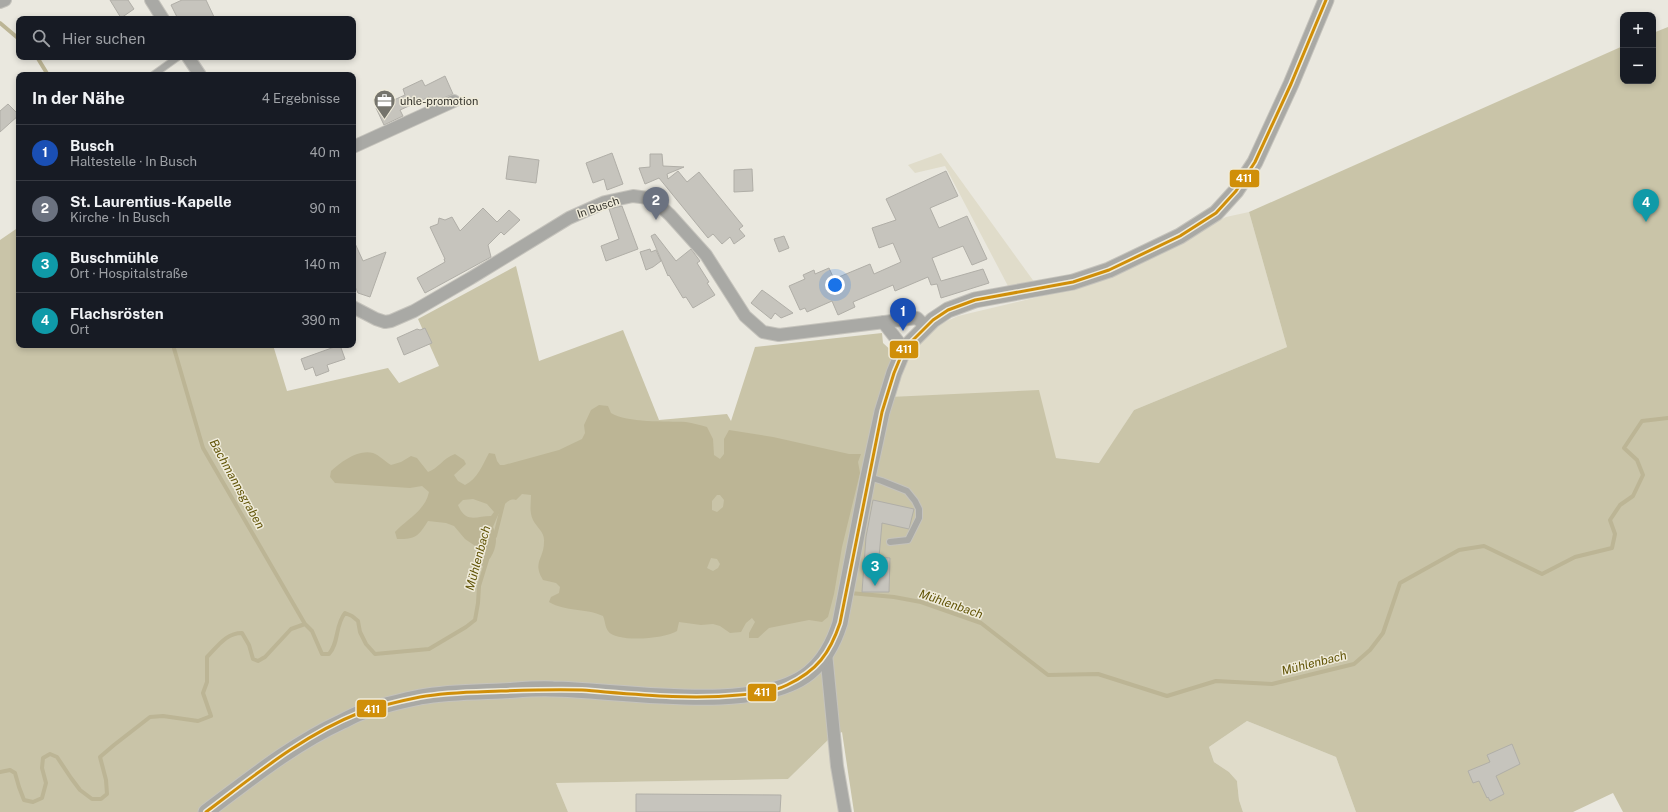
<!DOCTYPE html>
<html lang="de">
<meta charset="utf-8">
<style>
:root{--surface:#171b24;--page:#242831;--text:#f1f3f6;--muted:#9ea1a6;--line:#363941;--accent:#75746c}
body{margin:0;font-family:"Public Sans",sans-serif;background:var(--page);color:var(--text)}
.controls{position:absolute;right:12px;top:12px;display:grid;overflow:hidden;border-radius:8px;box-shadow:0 2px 6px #0003}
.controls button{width:36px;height:36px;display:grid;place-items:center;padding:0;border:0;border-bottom:1px solid var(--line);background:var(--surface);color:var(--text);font:20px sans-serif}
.you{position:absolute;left:835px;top:285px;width:14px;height:14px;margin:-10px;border:3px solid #fff;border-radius:50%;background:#1a73e8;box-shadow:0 0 0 6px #1a73e833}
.badge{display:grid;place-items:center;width:26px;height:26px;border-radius:50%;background:var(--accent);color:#fff;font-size:13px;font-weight:700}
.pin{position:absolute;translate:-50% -33px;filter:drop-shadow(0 1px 2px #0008)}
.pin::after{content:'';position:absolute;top:21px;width:14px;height:12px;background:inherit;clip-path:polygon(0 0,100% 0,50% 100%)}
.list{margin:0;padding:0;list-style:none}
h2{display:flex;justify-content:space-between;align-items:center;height:52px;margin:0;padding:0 16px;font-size:17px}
h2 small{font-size:13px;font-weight:400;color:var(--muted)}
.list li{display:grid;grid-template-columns:26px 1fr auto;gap:12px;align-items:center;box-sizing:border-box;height:56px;padding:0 16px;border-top:1px solid var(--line)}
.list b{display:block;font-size:15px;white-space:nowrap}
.list p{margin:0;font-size:13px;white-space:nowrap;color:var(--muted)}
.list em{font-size:13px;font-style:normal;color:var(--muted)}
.icon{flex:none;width:22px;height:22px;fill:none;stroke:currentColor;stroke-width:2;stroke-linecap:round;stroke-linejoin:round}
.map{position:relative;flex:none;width:1668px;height:812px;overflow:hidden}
.search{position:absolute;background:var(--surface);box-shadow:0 2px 6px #0003;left:16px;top:16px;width:340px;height:44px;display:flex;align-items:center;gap:10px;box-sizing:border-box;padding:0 14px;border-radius:8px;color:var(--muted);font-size:15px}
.panel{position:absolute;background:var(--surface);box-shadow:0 2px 6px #0003;left:16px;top:72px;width:340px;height:276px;border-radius:8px}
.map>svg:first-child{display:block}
</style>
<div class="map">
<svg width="1668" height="812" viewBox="0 0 1668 812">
<rect width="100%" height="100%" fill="#eae8df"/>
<path fill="#e2decc" d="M 828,740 L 840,812 L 568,812 L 556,783 L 788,779 Z"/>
<path fill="#e0dcca" d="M 941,153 L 1035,283 L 1008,286 L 945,166 L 915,173 L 908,165 Z
M 1249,212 L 1287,347 L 1134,410 L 1100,463 L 1056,458 L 890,397 L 909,356 L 924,338 L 938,325 L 958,316 L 1067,290 L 1122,269 L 1226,217 Z
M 1247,721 L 1336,757 L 1356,812 L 1243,812 L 1239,800 L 1237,781 L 1229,772 L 1214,762 L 1209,747 Z"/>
<path fill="#c9c4a8" d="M 1668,27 L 1668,812 L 1623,812 L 1613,793 L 1573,812 L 1356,812 L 1336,757 L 1247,721 L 1209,747 L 1214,762 L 1229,772 L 1237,781 L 1239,800 L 1243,812 L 854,812 L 842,732 L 828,740 L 788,779 L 556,783 L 568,812 L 0,812 L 0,240 L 19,227 L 19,345 L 273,345 L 287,391 L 388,368 L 399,383 L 439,366 L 418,319 L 516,266 L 539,361 L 623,330 L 659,420 L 727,414 L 731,421 L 755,347 L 882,333 L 883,343 L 895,354 L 890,397 L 1039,390 L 1056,458 L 1099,463 L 1134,410 L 1287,347 L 1249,212 L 1623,46 L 1623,81 L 1653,81 L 1653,33 Z"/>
<path fill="#bcb595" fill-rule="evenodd" d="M 599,405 L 608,406 L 611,413 C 627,423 666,421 686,422 C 693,423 700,425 707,427 L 713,439 L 714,455 L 720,459 L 724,454 L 724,439 L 729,430 L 773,437 L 849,454 L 861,454 L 858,462 L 860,473 L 842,547 L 834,594 L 828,617 L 822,622 L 809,620 L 769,628 L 758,638 L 749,638 L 749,633 L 755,622 L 752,618 L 746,623 L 741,632 L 730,633 L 720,626 L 713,624 L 701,625 L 679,622 L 677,631 C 665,639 616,643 608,631 C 605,627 605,620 603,616 C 586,608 566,612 549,602 L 551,597 L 559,593 L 560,587 L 556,583 L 543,580 C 532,562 544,559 544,542 C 545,532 537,528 533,520 C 529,512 531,503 531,495 L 522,494 L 516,500 C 504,496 497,518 493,527 C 501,542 492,564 476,569 L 474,566 L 484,552 L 465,539 L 454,526 L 446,523 L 428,521 C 419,535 416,540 397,539 L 395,532 C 407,519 425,511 429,492 L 422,486 L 410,488 L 335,483 L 330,477 L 331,471 C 341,462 358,449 373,453 C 379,455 386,462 391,465 L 401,462 L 411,456 L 417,458 L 428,472 C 439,468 442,459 455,454 L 464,460 L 466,464 L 454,475 L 458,481 L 465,485 C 478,478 482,466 489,453 L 495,454 L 497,461 L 500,465 L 504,465 L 559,450 L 582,439 L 585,433 L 584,425 L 591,410 ZM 717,495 L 720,495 L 724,500 L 723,507 L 717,512 L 712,510 L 712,501 ZM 473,499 L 487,504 L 494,512 L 491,516 C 476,516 466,524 458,505 L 463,500 ZM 711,558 L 717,559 L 720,564 L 718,568 L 713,571 L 707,568 Z"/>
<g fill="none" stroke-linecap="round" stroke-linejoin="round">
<path stroke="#bcb595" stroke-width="4" d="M 0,23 L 19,39
M 37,57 L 48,75
M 173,345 L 203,448 L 305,624
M 495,536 L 503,504
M 850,593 L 894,597 L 921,602 L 981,623 L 1048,675 L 1098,674 L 1167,696 L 1216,681 L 1272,684 L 1354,664 L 1370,650 L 1383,633 L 1400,583 L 1459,550 L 1484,546 L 1542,574 L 1575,557 L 1612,548 L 1615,534 L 1610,520 L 1620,505 L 1633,496 L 1643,475 L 1637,460 L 1624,448 L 1642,421 L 1668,418
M 0,772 L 10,770 L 15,773 L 19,787 L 24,800 L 33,802 L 42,798 L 46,783 L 42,768 L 43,758 L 50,754 L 57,757 L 71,778 L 80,790 L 92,799 L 101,799 L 107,794 L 106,780 L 100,757 L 114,745 L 150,717 L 163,716 L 198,721 L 211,716 L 203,693 L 207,682 L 207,657 C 218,646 226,633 242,633 L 249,645 L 253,659 L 258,661 L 265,657 L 291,629 L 305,624 L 312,631 L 322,654 L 329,654 C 339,643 335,625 345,613 L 352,616 L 358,621 L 360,632 L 366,644 L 375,654 L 429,649 L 466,627 L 475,620 L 478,603 L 479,586 L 487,560"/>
</g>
<path fill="#c6c4bd" stroke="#b0aea7" d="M 110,0 L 128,0 L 134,9 L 121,18 Z
M 182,0 L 206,0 L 215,19 L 178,19 L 171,5 Z
M 445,76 L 453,94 L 432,103 L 429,97 L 400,110 L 403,116 L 384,125 L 376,108 L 405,95 L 403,89 L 422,80 L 425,86 Z
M 8,104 L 19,115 L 0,132 L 0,111 Z
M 612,153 L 623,184 L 607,190 L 604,179 L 593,183 L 586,163 Z
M 650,154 L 662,154 L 663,166 L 684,167 L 667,174 L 668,179 L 678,171 L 687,182 L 699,172 L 743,226 L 739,229 L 745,236 L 734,244 L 730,237 L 722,244 L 713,234 L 708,238 L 659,178 L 645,184 L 639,168 L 650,167 Z
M 509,156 L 539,160 L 536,183 L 506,179 Z
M 752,169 L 753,191 L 734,192 L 734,170 Z
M 946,171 L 958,196 L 930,208 L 939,228 L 967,216 L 987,259 L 972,265 L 963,246 L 932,258 L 941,281 L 983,269 L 989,283 L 941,298 L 937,284 L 931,285 L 928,277 L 895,291 L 893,285 L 853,302 L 855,307 L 838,315 L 832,301 L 807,312 L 805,308 L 800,310 L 789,286 L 805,279 L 803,275 L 814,270 L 815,274 L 829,268 L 834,279 L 870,264 L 874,274 L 901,262 L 893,243 L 879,248 L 872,228 L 896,220 L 886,199 Z
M 622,206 L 638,249 L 606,261 L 601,246 L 619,239 L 609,209 Z
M 483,208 L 497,222 L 509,210 L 520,220 L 504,235 L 501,232 L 488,245 L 491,257 L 425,293 L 417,278 L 445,262 L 444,259 L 445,259 L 430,227 L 438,224 L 439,218 L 445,220 L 452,217 L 460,231 Z
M 655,234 L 676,261 L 691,249 L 700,261 L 697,263 L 709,282 L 707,283 L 715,295 L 693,308 L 686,297 L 683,298 L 669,275 L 668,276 L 651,236 Z
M 784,236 L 789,248 L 779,252 L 774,239 Z
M 353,239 L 363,261 L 386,252 L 370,297 L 358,293 L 353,282 Z
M 650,249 L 651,252 L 656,250 L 661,261 L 653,267 L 646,270 L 640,252 Z
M 762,290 L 769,295 L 793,313 L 781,318 L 775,313 L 771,319 L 751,303 Z
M 425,328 L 432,343 L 404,355 L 397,338 L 417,329 L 420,330 Z
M 340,345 L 345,359 L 327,365 L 329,371 L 316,376 L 313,367 L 305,370 L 301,359 Z
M 873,500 L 914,509 L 909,529 L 882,523 L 879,557 L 890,558 L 889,592 L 862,592 L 866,537 Z
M 1512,744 L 1520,764 L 1496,776 L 1504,794 L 1490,801 L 1488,797 L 1487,798 L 1479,781 L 1473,783 L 1468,771 L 1490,762 L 1487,755 Z
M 636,794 L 781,795 L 780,812 L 636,812 Z"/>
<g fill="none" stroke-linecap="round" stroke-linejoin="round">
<defs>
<path id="service" d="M 153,75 L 178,57
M 869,477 L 882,481 L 907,491 L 915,501 L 919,509 L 919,518 L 908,540 L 890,542"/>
<path id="minor" d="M 151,0 L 163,19
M 0,2 L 5,0
M 188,57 L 200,75
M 353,147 L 454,101
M 353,307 L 376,319 L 385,322 L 391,321 L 414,311 L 471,278 L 569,218 L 605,202 L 633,196 L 648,198 L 658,204 L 670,215 L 706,255 L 745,316 L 763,332 L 779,335 L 917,318 L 926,327
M 883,322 L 904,349
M 826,653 L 837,766 L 845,812"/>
<path id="tertiary" d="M 206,812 C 250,779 293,744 343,721 C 351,717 358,713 366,711 C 383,705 402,701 420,697 C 447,692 474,692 501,691 C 518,690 536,688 553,689 C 619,690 757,715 809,673 C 825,660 834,642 840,623 L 868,477 L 882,412 L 894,373 L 904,349 L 933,320 L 948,310 L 975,300 L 1073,282 L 1109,270 L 1180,236 L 1216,213 L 1236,191 L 1255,162 L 1291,84 L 1326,0"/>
</defs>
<use href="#service" stroke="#c5c3bc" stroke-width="8"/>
<use href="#minor" stroke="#c5c3bc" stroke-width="14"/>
<use href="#tertiary" stroke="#c5c3bc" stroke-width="17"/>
<use href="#service" stroke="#a9a9a5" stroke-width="6"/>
<use href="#minor" stroke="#a9a9a5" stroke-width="12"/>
<use href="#tertiary" stroke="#a9a9a5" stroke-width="15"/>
<defs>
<path id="bus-1" d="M 206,812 C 254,776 303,735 359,713 C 379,706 400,701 420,697 C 447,692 474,692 501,691 C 528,690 554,689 582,690 C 634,694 687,700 739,695 C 755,694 773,692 787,685 C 817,671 830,653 840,623 L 882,412 L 894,373 L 904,349 L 933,320 L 948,310 L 975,300 L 1073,282 L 1109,270 L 1180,236 L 1216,213 L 1236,191 L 1255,162 L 1291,84 L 1326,0"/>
</defs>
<use href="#bus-1" stroke="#efebda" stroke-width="6"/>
<use href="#bus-1" stroke="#d08f09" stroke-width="3"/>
</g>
<defs>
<symbol id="office-pin" viewBox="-11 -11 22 30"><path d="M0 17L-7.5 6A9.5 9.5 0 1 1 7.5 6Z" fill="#75746c" stroke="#efebda"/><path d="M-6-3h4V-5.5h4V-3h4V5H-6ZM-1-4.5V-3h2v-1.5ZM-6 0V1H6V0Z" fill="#fff"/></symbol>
</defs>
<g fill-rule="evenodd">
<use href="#office-pin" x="372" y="88" width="25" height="34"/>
</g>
<g text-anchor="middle" stroke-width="3" stroke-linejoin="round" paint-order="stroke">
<g font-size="11" fill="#36352e" stroke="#efebda" text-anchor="start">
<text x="400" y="105">uhle-promotion</text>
</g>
<g font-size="11" fill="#36352e" stroke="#efebda">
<text transform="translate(598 207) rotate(-19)" y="4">In Busch</text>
</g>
<g font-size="12" font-style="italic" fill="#615407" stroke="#efebda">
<text transform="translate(237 484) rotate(61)" y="4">Bachmannsgraben</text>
<text transform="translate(478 558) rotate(-75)" y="4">Mühlenbach</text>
<text transform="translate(951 604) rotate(19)" y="4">Mühlenbach</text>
<text transform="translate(1314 663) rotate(-14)" y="4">Mühlenbach</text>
</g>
</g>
<g stroke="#efebda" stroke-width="1.5">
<rect x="1229" y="169" width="31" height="19" rx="4" fill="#d08f09"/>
<rect x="889" y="340" width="30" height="19" rx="4" fill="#d08f09"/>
<rect x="747" y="683" width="30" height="19" rx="4" fill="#d08f09"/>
<rect x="356" y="699" width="31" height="19" rx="4" fill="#d08f09"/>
</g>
<g font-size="11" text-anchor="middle" font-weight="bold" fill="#fff">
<text x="1244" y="182">411</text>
<text x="904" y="353">411</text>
<text x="762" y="696">411</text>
<text x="372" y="713">411</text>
</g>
</svg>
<div class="controls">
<button>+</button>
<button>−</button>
</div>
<div class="you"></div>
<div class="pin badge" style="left:903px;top:331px;background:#1a4fb4">1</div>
<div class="pin badge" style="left:656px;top:220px;background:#6b7280">2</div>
<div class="pin badge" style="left:875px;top:586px;background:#0f9aa8">3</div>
<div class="pin badge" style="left:1646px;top:222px;background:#0f9aa8">4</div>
<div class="search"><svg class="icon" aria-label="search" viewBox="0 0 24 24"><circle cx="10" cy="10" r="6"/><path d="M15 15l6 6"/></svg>Hier suchen</div>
<section class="panel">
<h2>In der Nähe<small>4 Ergebnisse</small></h2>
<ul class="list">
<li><span class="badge" style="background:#1a4fb4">1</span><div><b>Busch</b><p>Haltestelle · In Busch</p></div><em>40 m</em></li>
<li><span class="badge" style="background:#6b7280">2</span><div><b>St. Laurentius-Kapelle</b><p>Kirche · In Busch</p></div><em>90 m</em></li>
<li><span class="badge" style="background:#0f9aa8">3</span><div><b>Buschmühle</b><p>Ort · Hospitalstraße</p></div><em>140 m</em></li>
<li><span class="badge" style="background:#0f9aa8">4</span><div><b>Flachsrösten</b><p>Ort</p></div><em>390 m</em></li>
</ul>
</section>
</div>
